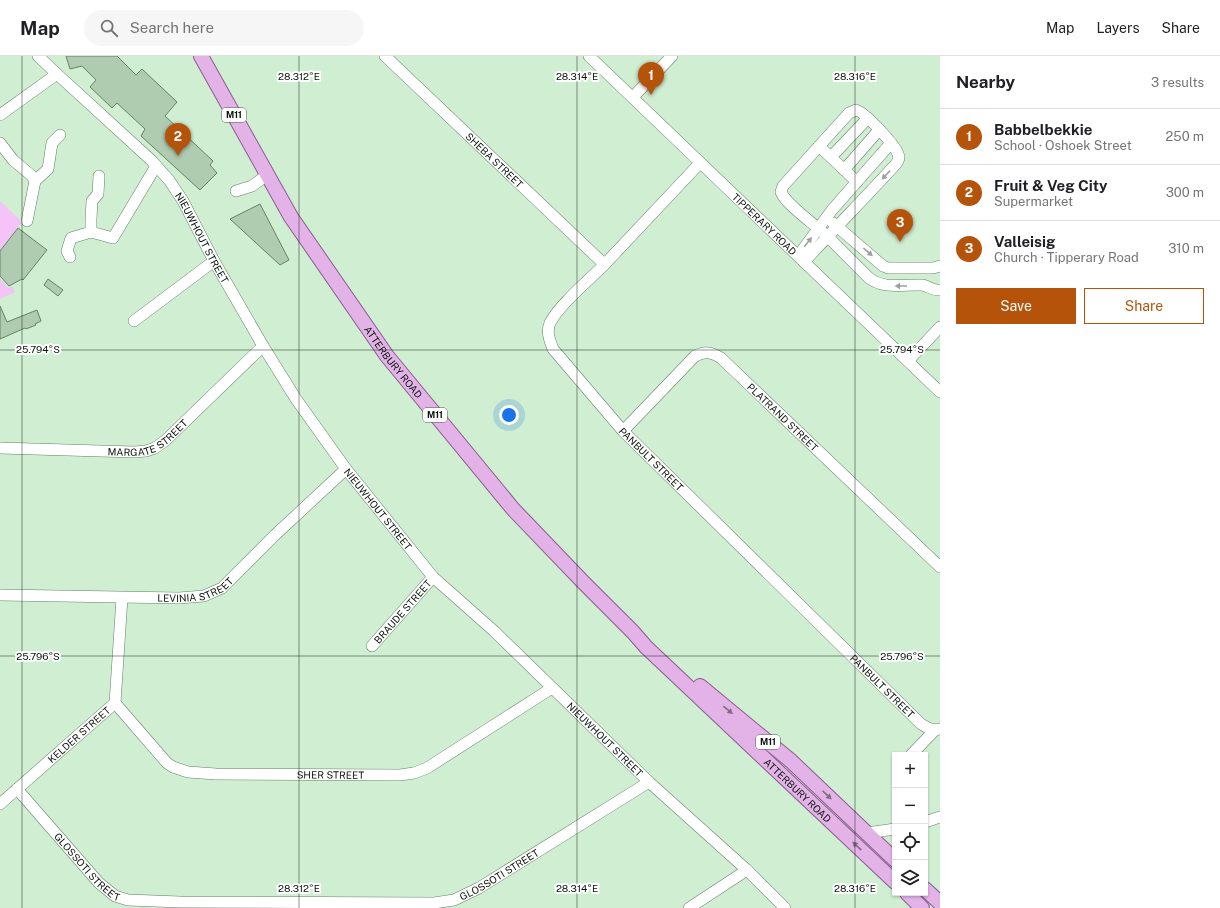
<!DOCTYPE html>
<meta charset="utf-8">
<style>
:root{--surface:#fff;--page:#f6f6f6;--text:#202124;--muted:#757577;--line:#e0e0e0;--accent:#b45309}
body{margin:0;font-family:"Public Sans",sans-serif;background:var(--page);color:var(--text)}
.controls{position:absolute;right:12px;bottom:12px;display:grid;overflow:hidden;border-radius:0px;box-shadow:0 1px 3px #0004}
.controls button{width:36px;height:36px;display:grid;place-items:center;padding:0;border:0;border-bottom:1px solid var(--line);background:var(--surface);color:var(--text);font:20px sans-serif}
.you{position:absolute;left:509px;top:359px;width:14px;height:14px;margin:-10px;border:3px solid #fff;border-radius:50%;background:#1a73e8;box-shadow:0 0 0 6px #1a73e833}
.badge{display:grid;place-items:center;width:26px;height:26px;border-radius:50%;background:var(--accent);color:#fff;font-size:13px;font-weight:700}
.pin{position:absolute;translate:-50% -33px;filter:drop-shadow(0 1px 2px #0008)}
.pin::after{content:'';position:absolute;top:21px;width:14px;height:12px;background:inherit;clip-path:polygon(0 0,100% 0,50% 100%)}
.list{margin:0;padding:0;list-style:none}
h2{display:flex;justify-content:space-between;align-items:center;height:52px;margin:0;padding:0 16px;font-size:17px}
h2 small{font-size:13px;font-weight:400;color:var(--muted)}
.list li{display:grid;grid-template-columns:26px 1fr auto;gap:12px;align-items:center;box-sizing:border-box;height:56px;padding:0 16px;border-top:1px solid var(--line)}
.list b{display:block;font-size:15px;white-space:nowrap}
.list p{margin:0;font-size:13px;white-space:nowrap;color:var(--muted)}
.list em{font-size:13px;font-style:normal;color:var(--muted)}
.actions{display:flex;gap:8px;padding:12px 16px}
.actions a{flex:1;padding:9px 0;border:1px solid var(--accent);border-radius:0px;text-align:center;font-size:14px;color:var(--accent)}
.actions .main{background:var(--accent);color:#fff}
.icon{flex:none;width:22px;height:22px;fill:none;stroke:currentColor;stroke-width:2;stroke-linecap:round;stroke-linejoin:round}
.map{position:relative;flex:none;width:940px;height:852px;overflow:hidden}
header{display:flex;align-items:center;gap:24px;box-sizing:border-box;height:56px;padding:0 20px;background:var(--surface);border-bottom:1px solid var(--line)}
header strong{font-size:19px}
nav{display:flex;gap:22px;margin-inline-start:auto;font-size:14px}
.search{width:280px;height:36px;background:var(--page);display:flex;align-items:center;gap:10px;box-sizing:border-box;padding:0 14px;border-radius:22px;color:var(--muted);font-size:15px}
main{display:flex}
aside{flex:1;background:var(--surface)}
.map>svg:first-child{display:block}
</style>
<header>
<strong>Map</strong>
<div class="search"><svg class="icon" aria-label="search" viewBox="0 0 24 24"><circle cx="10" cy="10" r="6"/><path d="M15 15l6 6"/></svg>Search here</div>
<nav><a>Map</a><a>Layers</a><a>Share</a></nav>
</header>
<main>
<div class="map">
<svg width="940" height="852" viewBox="0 0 940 852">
<rect width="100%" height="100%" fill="#d0eed1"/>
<path fill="#f4c3f7" d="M 0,145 L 22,166 L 0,195 Z
M 0,223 L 8,232 L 12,230 L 15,236 L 0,243 Z"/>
<path fill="#afccb0" stroke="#668167" d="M 66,0 L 117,0 L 136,19 L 142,13 L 177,46 L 165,60 L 213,105 L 210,109 L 217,117 L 200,134 L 141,80 L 145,73 L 117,47 L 112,52 L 90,31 L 96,24 L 82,10 L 70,13 Z
M 260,148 L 289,204 L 280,209 L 230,163 Z
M 18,172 L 47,194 L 23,224 L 22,223 L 9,230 L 0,220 L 0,195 Z
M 48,223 L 63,234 L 58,240 L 44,229 Z
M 0,250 L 7,266 L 37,254 L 41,265 L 35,268 L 36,269 L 26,273 L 25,272 L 0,283 Z"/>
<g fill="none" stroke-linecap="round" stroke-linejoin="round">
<defs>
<g id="minor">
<path id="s1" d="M 38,0 L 57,18 L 151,104 L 169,124 L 183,145 L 214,205 L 263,290 L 296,343 L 346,413 L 433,521 L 494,575 L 649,726 L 747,814 L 785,852"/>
<path id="s2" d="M 385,0 L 604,208"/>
<path id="s3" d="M 589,0 L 940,336"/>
<path d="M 633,41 L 672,0"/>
<path d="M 0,59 L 57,18"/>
<path d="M 0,87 L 13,104 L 32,120 L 35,125 L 27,165"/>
<path d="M 819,90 L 857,126"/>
<path d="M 831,101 L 868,62"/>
<path id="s4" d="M 700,107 C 668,141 636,175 604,209 C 589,224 559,249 550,267 C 546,276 550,285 553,293 L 623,375 L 921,668 L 928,672 L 935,674"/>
<path d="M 844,114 L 879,74"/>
<path d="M 35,125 L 48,113 L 52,87 L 60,79"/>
<path d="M 236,135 L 252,130 L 267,119"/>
<path d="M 833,167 L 883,210 L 888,212 L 933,212 L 940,210"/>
<path d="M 91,176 L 91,163 L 92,145 L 98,138 L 99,120"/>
<path d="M 798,200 L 832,154 L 891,87"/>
<path d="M 70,201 L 67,195 L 71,182 L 91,176 L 113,182 L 156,110"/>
<path d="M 804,206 C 834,173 865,142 895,109 C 898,106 900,102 898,98 C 895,89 865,56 856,54 L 849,57 L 783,130 L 781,136 C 786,149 816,169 828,181 L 869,222 C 885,234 904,228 922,229 C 929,230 933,235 940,234"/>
<path d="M 134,265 L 214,205"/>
<path d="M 908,305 L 940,271"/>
<path id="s5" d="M 623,375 L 695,300 C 705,295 711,296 721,302 L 940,511"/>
<path id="s6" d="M 0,392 L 134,396 L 146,395 L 155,392 L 166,384 L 263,290"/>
<path id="s7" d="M 0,539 L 179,542 L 204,540 L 222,532 L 275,479 L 346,413"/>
<path id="s8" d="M 372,590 L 433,521"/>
<path id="s9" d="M 115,647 L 167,707 L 173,711 L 188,716 L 216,718 L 400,719 L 414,717 L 427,712 L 552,632"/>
<path d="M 911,699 L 935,674 L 939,673"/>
<path id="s10" d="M 17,733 L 99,827 L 115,840 L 128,844 L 180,846 L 434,847 L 454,844 L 479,832 L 649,726"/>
<path id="s11" d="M 0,748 L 115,647 L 122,542"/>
<path d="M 925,766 L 940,761"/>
<path d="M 867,777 L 895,773"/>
<path d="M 689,852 L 747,814"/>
</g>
<g id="major">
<path id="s12" d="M 201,0 L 291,161 L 387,300 L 513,453 L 583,526 L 633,576 L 646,591 L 895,826"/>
<path d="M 700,630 L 791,705 L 895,804"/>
<path d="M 925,833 L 940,847"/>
<path d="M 907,837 L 922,852"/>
</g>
</defs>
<use href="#minor" stroke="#668167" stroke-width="12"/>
<use href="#major" stroke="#8b5b90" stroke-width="16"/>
<use href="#minor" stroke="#fff" stroke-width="11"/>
<use href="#major" stroke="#e3b3e8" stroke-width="14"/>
</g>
<defs><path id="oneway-solid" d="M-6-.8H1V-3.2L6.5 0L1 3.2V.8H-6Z"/></defs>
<g fill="#9da19d">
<use href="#oneway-solid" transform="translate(886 119) rotate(133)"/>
<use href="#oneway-solid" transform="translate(808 186) rotate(-52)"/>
<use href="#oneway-solid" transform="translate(868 196) rotate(41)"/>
<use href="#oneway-solid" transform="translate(901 230) rotate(180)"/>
</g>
<g fill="#816b84">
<use href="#oneway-solid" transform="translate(728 654) rotate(39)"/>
<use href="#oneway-solid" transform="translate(827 739) rotate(43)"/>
<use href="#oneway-solid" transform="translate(857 790) rotate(-137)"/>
</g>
<path fill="none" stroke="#0a140a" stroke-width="1" stroke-opacity="0.45" d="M 22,0 L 22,852M 299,0 L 299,852M 577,0 L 577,852M 855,0 L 855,852M 0,294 L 940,294M 0,600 L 940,600"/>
<g text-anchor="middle" stroke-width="4" stroke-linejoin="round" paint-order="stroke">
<g fill="#fff" stroke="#545a54" stroke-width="1">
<rect x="222" y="52" width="24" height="14" rx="3"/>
<rect x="423" y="352" width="24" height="14" rx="3"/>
<rect x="756" y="679" width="24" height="14" rx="3"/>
</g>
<g font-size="9" font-weight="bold" fill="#0a140a">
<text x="234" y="62">M11</text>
<text x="435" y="362">M11</text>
<text x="768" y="689">M11</text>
</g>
<g font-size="10" fill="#0a140a" stroke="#fff">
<text dy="4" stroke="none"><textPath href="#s2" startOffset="151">SHEBA STREET</textPath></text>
<text dy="4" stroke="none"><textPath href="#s3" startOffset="243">TIPPERARY ROAD</textPath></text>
<text dy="4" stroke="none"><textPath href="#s1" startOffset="247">NIEUWHOUT STREET</textPath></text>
<text dy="4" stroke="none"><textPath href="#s12" startOffset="362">ATTERBURY ROAD</textPath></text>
<text dy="4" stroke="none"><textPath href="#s5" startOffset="217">PLATRAND STREET</textPath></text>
<text dy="4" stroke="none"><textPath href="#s6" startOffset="152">MARGATE STREET</textPath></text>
<text dy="4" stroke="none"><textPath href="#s4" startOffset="394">PANBULT STREET</textPath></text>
<text dy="4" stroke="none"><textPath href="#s1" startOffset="571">NIEUWHOUT STREET</textPath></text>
<text dy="4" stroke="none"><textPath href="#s7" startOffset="197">LEVINIA STREET</textPath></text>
<text dy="4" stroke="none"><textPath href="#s8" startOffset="46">BRAUDE STREET</textPath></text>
<text dy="4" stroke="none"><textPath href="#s4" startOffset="718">PANBULT STREET</textPath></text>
<text dy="4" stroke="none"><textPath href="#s11" startOffset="105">KELDER STREET</textPath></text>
<text dy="4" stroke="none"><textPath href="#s1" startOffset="895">NIEUWHOUT STREET</textPath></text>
<text dy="4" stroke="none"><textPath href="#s9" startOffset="245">SHER STREET</textPath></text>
<text dy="4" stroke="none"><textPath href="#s12" startOffset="952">ATTERBURY ROAD</textPath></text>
<text dy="4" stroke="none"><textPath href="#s10" startOffset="105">GLOSSOTI STREET</textPath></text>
<text dy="4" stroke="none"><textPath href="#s10" startOffset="537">GLOSSOTI STREET</textPath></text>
</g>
</g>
<g font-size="10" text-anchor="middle" fill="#0a140a" stroke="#fff" stroke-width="4" stroke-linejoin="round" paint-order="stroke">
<text x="299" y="24">28.312°E</text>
<text x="577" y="24">28.314°E</text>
<text x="855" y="24">28.316°E</text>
<text x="38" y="297">25.794°S</text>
<text x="902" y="297">25.794°S</text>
<text x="38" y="604">25.796°S</text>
<text x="902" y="604">25.796°S</text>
<text x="299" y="836">28.312°E</text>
<text x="577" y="836">28.314°E</text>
<text x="855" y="836">28.316°E</text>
</g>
</svg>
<div class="controls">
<button>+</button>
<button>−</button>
<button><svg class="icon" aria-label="locate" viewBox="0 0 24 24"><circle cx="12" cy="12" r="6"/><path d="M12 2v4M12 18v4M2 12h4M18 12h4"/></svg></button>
<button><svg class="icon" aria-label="layers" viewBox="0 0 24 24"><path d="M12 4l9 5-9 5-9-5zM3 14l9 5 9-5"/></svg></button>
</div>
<div class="you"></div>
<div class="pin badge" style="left:651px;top:39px">1</div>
<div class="pin badge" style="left:178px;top:100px">2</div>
<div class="pin badge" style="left:900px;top:186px">3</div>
</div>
<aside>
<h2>Nearby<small>3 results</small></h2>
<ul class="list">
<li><span class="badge">1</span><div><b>Babbelbekkie</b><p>School · Oshoek Street</p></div><em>250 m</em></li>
<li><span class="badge">2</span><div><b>Fruit &amp; Veg City</b><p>Supermarket</p></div><em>300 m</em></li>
<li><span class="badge">3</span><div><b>Valleisig</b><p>Church · Tipperary Road</p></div><em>310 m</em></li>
</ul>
<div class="actions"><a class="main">Save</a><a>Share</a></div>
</aside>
</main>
